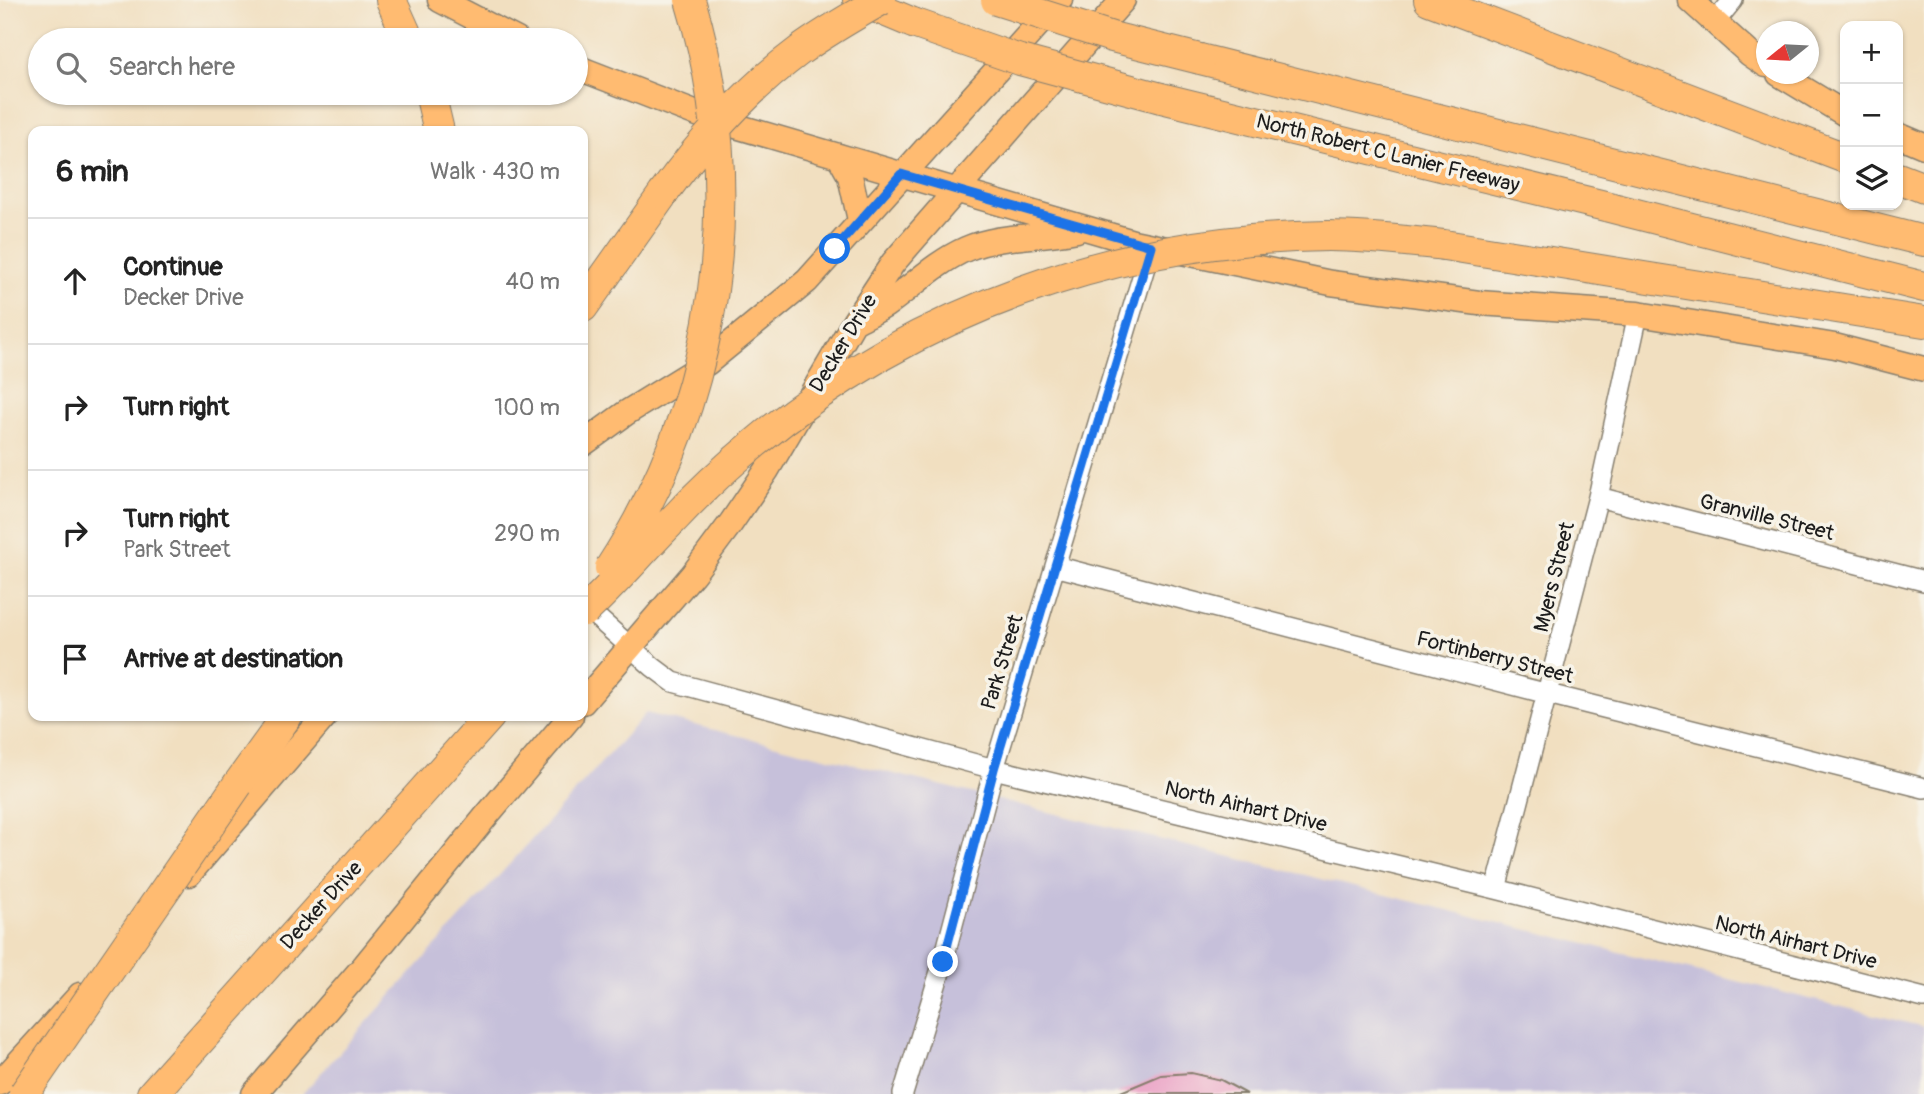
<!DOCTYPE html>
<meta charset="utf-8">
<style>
:root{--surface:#fff;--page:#f2f2f2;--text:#222;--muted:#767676;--line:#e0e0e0}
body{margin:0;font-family:Pangolin,sans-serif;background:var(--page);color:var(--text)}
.controls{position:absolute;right:21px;top:21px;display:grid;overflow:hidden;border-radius:14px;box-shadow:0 2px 5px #0004}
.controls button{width:63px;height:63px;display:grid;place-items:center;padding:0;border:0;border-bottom:2px solid var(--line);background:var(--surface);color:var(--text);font:35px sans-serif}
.compass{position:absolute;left:1756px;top:21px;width:63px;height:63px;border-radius:50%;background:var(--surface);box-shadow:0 2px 5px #0004;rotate:252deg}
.stop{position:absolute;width:21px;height:21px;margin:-16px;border:5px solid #1a73e8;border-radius:50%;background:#fff}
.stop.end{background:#1a73e8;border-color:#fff;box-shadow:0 2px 7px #0008}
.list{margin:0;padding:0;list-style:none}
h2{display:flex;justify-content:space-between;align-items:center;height:91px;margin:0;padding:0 28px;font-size:30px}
h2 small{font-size:23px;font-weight:400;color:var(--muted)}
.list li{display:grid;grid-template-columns:46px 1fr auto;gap:21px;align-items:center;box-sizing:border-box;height:126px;padding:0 28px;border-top:2px solid var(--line)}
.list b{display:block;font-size:26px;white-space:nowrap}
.list p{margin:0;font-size:23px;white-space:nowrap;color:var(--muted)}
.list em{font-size:23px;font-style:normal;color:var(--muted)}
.icon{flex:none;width:38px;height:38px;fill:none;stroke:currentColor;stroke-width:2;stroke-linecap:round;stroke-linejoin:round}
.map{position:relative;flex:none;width:1924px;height:1094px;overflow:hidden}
.search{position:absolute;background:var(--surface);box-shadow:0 2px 5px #0004;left:28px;top:28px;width:560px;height:77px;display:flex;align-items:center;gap:18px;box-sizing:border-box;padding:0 24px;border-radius:38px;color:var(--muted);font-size:26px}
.panel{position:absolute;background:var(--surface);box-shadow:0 2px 5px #0004;left:28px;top:126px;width:560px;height:595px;border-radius:14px}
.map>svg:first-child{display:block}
</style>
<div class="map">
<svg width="1924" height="1094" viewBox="0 0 1924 1094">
<rect width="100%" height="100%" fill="#f7f3e8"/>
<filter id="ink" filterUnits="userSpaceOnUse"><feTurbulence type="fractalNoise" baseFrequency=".0143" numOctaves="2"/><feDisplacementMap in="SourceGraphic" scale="14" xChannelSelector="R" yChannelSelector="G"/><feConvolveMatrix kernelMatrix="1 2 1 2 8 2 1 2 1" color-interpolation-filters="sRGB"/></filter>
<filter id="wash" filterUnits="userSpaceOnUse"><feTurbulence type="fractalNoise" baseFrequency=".00686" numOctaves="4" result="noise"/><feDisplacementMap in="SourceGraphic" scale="28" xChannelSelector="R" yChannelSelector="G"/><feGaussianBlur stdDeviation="1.57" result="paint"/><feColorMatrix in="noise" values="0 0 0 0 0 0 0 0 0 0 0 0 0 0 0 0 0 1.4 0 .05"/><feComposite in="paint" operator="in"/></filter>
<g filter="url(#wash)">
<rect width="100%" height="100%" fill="#f1dfc0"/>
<path fill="#c6c0da" d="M 646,713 L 1924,1027 L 1924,1094 L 302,1094 Z"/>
<g id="blocks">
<path fill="#ea9dc4" d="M 1191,1073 L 1221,1080 L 1247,1094 L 1116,1094 L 1161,1075 Z"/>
</g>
</g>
<g filter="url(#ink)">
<use href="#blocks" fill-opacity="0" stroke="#867e6e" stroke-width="2"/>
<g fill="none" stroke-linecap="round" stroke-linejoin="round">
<defs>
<path id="minor" d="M 1715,22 L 1733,0
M 1598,497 L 1924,581
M 1055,566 L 1548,694 L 1924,788
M 583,605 L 653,667 L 673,682 L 994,769 L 1496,889 L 1924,998
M 1496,889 L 1598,497 L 1638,314
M 903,1094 L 943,962 L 994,769 L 1151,247"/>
<path id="major" d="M 440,0 L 517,40
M 1690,0 L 1750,54 L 1766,65
M 576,67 L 705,117 L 1133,242 L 1331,283 L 1479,303 L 1638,314 L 1835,346 L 1924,369
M 1779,74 L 1845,114
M 1898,135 L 1924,146
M 839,156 L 850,176 L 860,220
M 858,320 C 867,315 877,311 886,305 C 913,286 935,263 966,249 C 1001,234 1040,238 1077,230
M 583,444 L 626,413 L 707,363 L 807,281 L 1060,0
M 583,702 L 693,574 L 731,523 L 767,470 L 854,322 L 893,263 L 1123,0
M 189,874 L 325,716
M 0,1083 L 80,995
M 254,1094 L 365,965 L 487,815 L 571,716"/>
<path id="highway" d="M 391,0 L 409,40
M 858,0 L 913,23
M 1429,0 L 1845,158
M 1200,59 L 1924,241
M 430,93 L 439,131
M 1161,98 L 1601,205 L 1924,287
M 1898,178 L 1924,188
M 1444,245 L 1924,322
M 583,307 L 663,194
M 238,784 L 287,716
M 152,1094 L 490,716"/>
</defs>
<use href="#minor" stroke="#867e6e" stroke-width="22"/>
<use href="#major" stroke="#867e6e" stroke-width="27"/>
<use href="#highway" stroke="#867e6e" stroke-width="32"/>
<use href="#minor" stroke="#fff" stroke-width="19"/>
<use href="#major" stroke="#ffbb71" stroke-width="24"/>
<use href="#highway" stroke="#ffbb71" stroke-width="30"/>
<defs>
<path id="highway-bridge" d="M 996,0 L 1112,37 L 1200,59
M 913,23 L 1020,60 L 1161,98
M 663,194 C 702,140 745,91 799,51 C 825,32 853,16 881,0
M 610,568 C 719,401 748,191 690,0
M 585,611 C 616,582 643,550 673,520 C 698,493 725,468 754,444 C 914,310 1120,238 1328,236 C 1367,236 1406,241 1444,245
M 24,1094 L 238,784"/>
</defs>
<use href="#highway-bridge" stroke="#867e6e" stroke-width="32" stroke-linecap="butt"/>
<use href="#highway-bridge" stroke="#ffbb71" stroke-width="30"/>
</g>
</g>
<g fill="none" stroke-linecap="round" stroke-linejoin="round" filter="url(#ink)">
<path stroke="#1a73e8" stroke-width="9" d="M 835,249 L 901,174 L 1151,246 L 994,769 L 943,962"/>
</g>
<g text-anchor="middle" stroke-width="7" stroke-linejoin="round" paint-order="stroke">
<g font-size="21" fill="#1c1c1c" stroke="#f7f3e8">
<text transform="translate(1388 153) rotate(14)" y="7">North Robert C Lanier Freeway</text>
<text transform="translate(843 343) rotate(-59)" y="7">Decker Drive</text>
<text transform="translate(1767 517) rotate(14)" y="7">Granville Street</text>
<text transform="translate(1554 577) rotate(-76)" y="7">Myers Street</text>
<text transform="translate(1495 657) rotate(14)" y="7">Fortinberry Street</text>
<text transform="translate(1002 662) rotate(-73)" y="7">Park Street</text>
<text transform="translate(1246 806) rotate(13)" y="7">North Airhart Drive</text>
<text transform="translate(321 905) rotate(-48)" y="7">Decker Drive</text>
<text transform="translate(1796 942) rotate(14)" y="7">North Airhart Drive</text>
</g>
</g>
</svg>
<div class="controls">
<button>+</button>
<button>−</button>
<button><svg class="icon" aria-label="layers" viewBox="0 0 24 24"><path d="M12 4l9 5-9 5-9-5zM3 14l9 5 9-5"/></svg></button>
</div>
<svg class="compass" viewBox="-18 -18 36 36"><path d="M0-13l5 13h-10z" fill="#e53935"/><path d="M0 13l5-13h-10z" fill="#767676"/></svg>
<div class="stop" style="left:835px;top:249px"></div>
<div class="stop end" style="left:943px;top:962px"></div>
<div class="search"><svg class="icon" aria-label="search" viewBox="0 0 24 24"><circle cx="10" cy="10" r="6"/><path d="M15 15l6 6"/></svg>Search here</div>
<section class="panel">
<h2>6 min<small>Walk · 430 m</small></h2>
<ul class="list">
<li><svg class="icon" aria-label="ahead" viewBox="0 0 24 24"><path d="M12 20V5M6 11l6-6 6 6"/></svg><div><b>Continue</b><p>Decker Drive</p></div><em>40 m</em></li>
<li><svg class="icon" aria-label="right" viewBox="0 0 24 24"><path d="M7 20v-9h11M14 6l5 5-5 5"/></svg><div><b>Turn right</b></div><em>100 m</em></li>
<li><svg class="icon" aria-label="right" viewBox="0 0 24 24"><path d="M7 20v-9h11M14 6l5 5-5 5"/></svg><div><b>Turn right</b><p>Park Street</p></div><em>290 m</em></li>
<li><svg class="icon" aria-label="arrive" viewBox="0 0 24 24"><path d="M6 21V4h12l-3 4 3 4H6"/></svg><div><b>Arrive at destination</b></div></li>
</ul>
</section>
</div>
